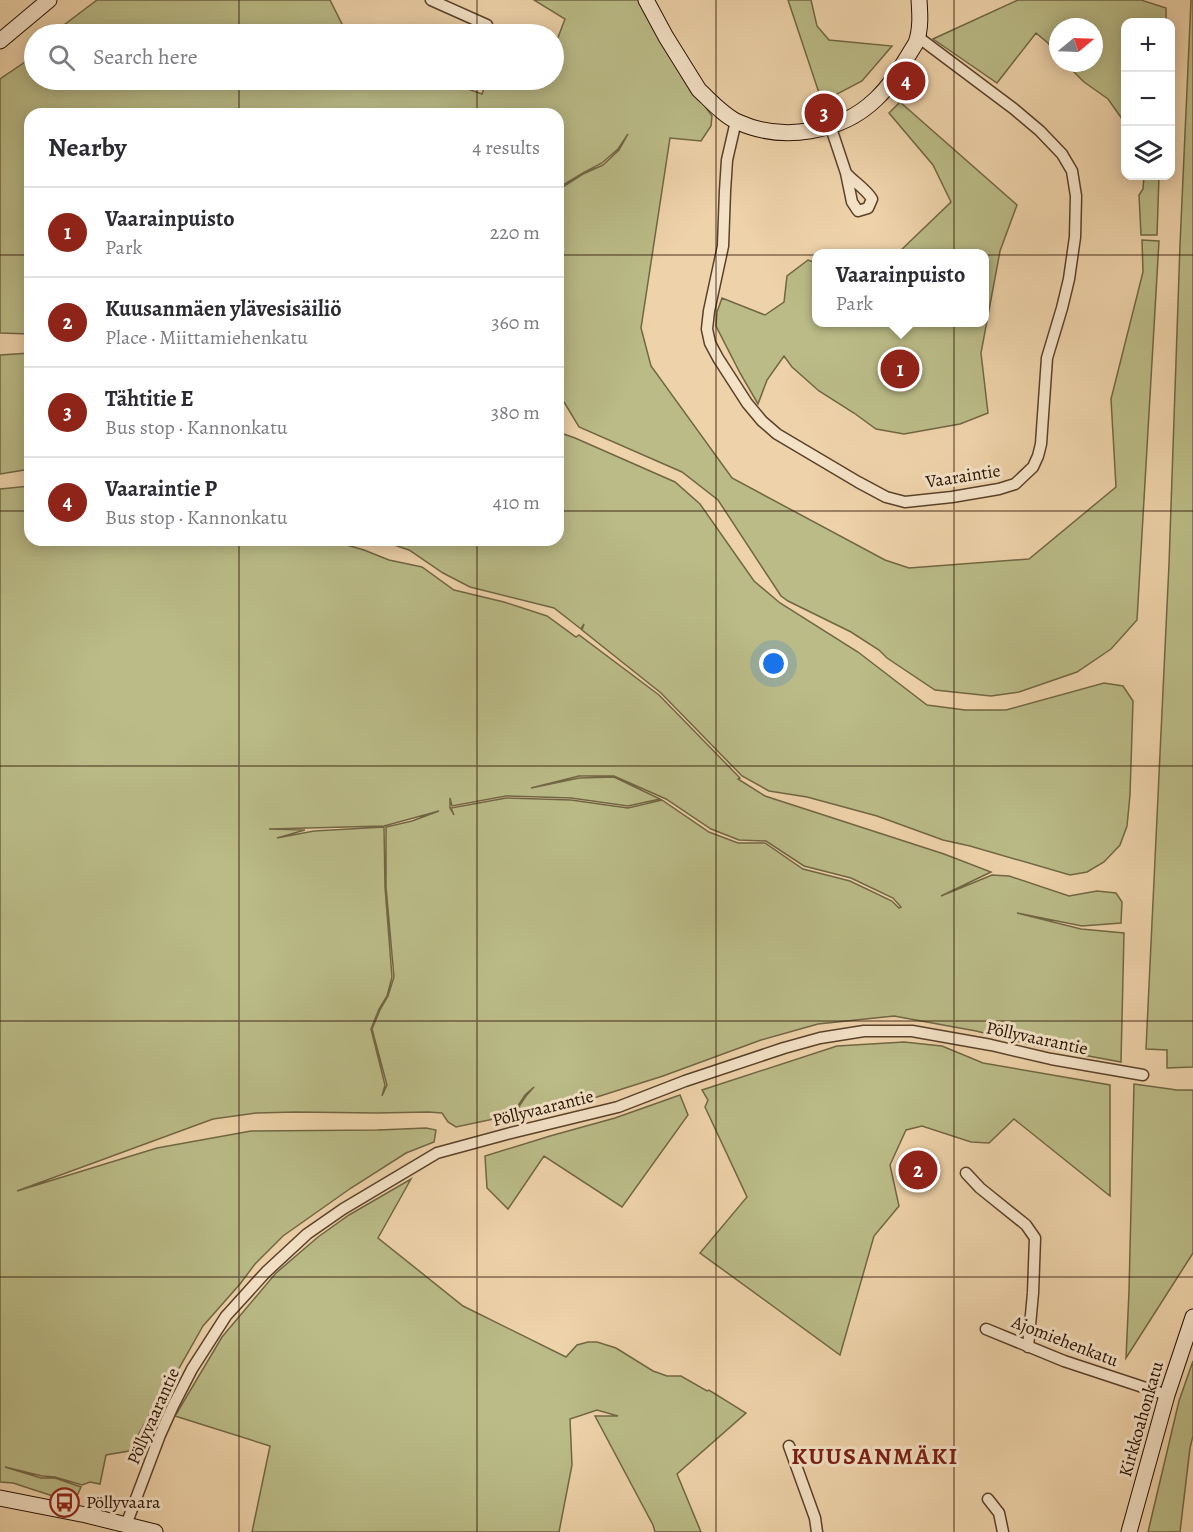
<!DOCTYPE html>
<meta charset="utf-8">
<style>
:root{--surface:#fff;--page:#f2f2f3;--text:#2b2b33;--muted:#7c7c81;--line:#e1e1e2;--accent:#8f2418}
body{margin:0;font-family:Alegreya,serif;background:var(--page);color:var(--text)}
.controls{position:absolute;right:18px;top:18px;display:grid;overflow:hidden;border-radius:12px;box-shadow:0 3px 15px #0003}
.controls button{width:54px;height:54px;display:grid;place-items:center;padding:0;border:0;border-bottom:2px solid var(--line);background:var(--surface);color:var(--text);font:30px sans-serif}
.compass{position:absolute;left:1049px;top:18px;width:54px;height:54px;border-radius:50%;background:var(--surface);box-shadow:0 3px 15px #0003;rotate:71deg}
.you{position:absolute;left:774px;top:664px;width:21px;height:21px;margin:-15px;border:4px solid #fff;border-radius:50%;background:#1a73e8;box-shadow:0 0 0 9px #1a73e833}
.badge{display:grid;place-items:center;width:39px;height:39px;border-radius:50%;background:var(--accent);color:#fff;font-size:20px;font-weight:700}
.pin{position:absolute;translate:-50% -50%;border:3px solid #fff;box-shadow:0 2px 6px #0006}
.popup{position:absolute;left:812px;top:249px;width:177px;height:78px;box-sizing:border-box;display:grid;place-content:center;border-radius:12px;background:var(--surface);filter:drop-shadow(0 2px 4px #0005);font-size:20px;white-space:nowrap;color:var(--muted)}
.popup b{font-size:22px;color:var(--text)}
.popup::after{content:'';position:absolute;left:50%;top:100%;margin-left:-12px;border:12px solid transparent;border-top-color:var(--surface)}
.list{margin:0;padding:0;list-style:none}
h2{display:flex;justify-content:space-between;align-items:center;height:78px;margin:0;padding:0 24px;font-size:26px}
h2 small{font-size:20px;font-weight:400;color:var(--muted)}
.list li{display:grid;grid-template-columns:39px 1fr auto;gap:18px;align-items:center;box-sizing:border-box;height:90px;padding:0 24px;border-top:2px solid var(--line)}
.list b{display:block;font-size:22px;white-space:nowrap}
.list p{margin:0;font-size:20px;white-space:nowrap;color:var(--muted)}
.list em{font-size:20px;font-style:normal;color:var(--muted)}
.icon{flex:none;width:33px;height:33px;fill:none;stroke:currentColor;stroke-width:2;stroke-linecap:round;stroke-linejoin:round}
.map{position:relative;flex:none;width:1193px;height:1532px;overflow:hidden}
.search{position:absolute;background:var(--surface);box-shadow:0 3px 15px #0003;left:24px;top:24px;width:540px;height:66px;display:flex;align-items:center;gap:15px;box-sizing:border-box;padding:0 21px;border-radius:33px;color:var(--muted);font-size:22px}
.panel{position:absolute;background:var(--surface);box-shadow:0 3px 15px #0003;left:24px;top:108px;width:540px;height:438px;border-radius:18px}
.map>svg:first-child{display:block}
</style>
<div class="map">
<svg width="1193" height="1532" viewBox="0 0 1193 1532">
<rect width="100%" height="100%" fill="#eed2a9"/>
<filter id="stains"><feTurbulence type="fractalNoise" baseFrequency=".00333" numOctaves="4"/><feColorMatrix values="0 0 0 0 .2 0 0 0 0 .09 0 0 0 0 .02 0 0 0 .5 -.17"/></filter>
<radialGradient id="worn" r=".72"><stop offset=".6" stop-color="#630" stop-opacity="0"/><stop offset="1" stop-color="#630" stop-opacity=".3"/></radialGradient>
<path fill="#babb87" stroke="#716644" stroke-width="1.5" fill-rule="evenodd" d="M 97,0 L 330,0 L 347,34 L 52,34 Z
M 534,0 L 638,0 L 691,92 L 699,98 L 712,116 L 711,126 L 701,141 L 670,138 L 641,328 L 651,366 L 732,478 L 885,560 L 909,568 L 1029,559 L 1116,487 L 1111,399 L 1143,272 L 1142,240 L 1159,241 L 1137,620 L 1111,649 L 1077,672 L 1019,692 L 991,696 L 935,690 L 887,658 L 879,650 L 851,632 L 788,601 L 781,596 L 718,500 L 682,472 L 579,427 L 558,392 L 558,190 L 583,174 L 603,165 L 619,150 L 628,134 L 618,149 L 602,163 L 583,173 L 558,188 L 558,114 L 30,114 L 30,334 L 0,333 L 0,79 L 25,62 L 34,53 L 34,80 L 443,80 L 482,94 L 487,80 L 554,80 L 554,48 L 565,19 Z
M 788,0 L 811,0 L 817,26 L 829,40 L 892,46 L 862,81 L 822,102 Z
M 1018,0 L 1141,0 L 1166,8 L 1166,22 L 1126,22 L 1125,123 L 1108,99 L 1084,82 L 1065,63 L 1094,63 L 1094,27 L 1058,27 L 1058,55 L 1048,43 L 1036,33 L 997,83 L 933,39 Z
M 1191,0 L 1193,0 L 1193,1067 L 1167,1068 L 1167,1050 L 1146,1049 L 1169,564 L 1180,245 Z
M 900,102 L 1017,205 L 1000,251 L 981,353 L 988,413 L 960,424 L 904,434 L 876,429 L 854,413 L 819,391 L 792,367 L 784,356 L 767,380 L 758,404 L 740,373 L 716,326 L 717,312 L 722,298 L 765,315 L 784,302 L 787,276 L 808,260 L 816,263 L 816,322 L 984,322 L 984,254 L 898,253 L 951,202 L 933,165 L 889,113 Z
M 1144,176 L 1159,176 L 1157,235 L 1141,235 L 1139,195 L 1143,189 Z
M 30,353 L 30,469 L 0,474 L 0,355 Z
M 558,432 L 575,438 L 675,482 L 700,504 L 754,581 L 780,603 L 858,652 L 927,705 L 965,710 L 1006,710 L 1104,683 L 1123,686 L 1133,701 L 1130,795 L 1127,826 L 1120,845 L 1104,862 L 1087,872 L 1070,875 L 970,846 L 943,840 L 877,816 L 807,797 L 769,791 L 742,776 L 661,693 L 582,630 L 584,624 L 581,629 L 554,608 L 470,587 L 443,573 L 409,550 L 379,540 L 558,540 Z
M 30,486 L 30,540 L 330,540 L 364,550 L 389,560 L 422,567 L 454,590 L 504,602 L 547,616 L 576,637 L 579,635 L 659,695 L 740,778 L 738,779 L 765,796 L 944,854 L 991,872 L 941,896 L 992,875 L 1009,876 L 1069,896 L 1097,891 L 1116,893 L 1122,902 L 1121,923 L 1082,926 L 1017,913 L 1081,929 L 1124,933 L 1121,1062 L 1040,1047 L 976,1031 L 894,1016 L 818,1024 L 761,1040 L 663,1076 L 578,1103 L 514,1114 L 526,1096 L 534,1087 L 525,1095 L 512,1115 L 456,1127 L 448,1122 L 442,1113 L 428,1112 L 376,1113 L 296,1112 L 256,1113 L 213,1119 L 17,1191 L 157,1148 L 251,1131 L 378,1130 L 426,1128 L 436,1130 L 434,1142 L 406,1153 L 351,1188 L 283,1236 L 255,1264 L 240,1284 L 203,1326 L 161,1400 L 150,1414 L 129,1451 L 106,1455 L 100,1484 L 90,1482 L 82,1485 L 55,1477 L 42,1476 L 5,1467 L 41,1478 L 55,1478 L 81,1487 L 76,1498 L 65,1500 L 13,1483 L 0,1482 L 0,489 ZM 579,776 L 614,776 L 666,799 L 711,829 L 739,840 L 766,841 L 804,866 L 851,878 L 893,898 L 901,907 L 899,908 L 892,901 L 850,881 L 803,869 L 765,843 L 738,843 L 709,832 L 662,800 L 628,808 L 571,800 L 506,798 L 451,808 L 454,815 L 450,808 L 450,798 L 452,806 L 506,796 L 571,798 L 628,806 L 660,799 L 614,777 L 579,778 L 531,788 ZM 439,811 L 412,821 L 386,827 L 386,887 L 394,977 L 388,996 L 380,1010 L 372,1029 L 387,1085 L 382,1096 L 385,1085 L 371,1029 L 379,1009 L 387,996 L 392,977 L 385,887 L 384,827 L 314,831 L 277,838 L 305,830 L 269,829 L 384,826 Z
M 904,1042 L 942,1046 L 983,1063 L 1110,1085 L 1110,1196 L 1014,1119 L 989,1143 L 971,1142 L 922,1126 L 906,1130 L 890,1165 L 899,1206 L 874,1236 L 840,1355 L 700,1253 L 747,1197 L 705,1107 L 708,1100 L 702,1090 L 837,1046 Z
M 1134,1084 L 1177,1090 L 1193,1090 L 1193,1253 L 1126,1358 L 1129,1291 Z
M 680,1095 L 688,1115 L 622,1207 L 544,1156 L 508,1209 L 487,1188 L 485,1156 L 550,1136 L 615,1118 Z
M 411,1179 L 378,1238 L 463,1306 L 566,1357 L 577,1345 L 588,1342 L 597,1342 L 616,1348 L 653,1371 L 667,1376 L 681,1376 L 707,1391 L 709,1390 L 746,1413 L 677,1474 L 701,1532 L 655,1532 L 653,1525 L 595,1416 L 618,1416 L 597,1410 L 570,1419 L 572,1465 L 559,1532 L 252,1532 L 270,1446 L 175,1416 L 222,1337 L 276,1273 L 318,1237 L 349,1215 Z
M 1193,1361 L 1193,1436 L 1190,1448 L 1180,1532 L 1148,1532 L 1179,1401 Z"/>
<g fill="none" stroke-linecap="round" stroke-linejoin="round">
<defs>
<path id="street" d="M 431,0 L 487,25
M 736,121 L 727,160 L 725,191 L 723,246 L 709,311 L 707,329 L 710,343 L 718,358 L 747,403 L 762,421 L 777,434 L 858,482 L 886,497 L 905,502 L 952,497 L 999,489 L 1015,484 L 1033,467 L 1038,456 L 1041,444 L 1047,358 L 1062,308 L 1069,279 L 1075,237 L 1076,196 L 1072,171 L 1062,154 L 1040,131 L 1014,109 L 918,37
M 830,125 L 846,173 L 852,202 L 858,211 L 868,208 L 872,199 C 866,189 854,182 846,173
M 966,1173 L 980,1188 L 1026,1225 L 1035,1238 L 1033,1293 L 1028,1347
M 986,1329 L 1064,1361 L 1167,1395
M 789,1446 L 815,1518 L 817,1532
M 988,1499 L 999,1513 L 1003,1532
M 126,1525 L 160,1435 L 173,1406 L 192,1369 L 226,1316 L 266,1272 L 307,1234 L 343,1209 L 437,1153 L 507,1134 L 618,1107 L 685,1081 L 784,1048 L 820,1038 L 864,1031 L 912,1031 L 991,1045 L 1051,1059 L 1143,1075"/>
<path id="secondary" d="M 646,0 L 666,37 L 699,90 C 711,101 723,115 738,122 C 782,142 841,133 876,99 C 893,83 904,62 916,43 C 921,29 920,14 919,0
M 0,41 L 49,0
M 0,1498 L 86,1515 L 155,1532
M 1129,1532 L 1167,1395 L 1193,1317"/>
</defs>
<use href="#street" stroke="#5a412a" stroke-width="13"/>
<use href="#secondary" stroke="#281100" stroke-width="17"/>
<use href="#street" stroke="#f4e2c7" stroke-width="10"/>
<use href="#secondary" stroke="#f4e2c7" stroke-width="15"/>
</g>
<path fill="none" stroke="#281100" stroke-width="1.5" stroke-opacity="0.55" d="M 239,0 L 239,34M 477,0 L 477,34M 716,0 L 716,1532M 954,0 L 954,1532M 239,80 L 239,114M 477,80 L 477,114M 0,255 L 30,255M 558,255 L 1193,255M 0,511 L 30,511M 558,511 L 1193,511M 239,540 L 239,1532M 477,540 L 477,1532M 0,766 L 1193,766M 0,1021 L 1193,1021M 0,1277 L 1193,1277"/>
<defs>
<symbol id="bus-ring" viewBox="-11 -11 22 22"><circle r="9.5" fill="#f4e2c7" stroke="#8f2418" stroke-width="1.5"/><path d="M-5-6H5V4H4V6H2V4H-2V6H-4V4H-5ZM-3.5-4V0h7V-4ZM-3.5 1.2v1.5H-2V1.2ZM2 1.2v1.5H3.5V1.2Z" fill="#8f2418"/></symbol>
</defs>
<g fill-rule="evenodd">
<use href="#bus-ring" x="48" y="1486" width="33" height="33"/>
</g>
<g text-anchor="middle" stroke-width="6" stroke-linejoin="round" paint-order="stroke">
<g font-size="18" fill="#281100" stroke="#f4e2c7">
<text transform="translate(963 476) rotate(-9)" y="6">Vaaraintie</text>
<text transform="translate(1037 1038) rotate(12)" y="6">Pöllyvaarantie</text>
<text transform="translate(543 1108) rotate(-14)" y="6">Pöllyvaarantie</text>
<text transform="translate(1065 1341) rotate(21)" y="6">Ajomiehenkatu</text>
<text transform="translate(153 1416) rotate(-66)" y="6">Pöllyvaarantie</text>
<text transform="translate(1141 1419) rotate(-74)" y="6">Kirkkoahonkatu</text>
</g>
<g font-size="18" fill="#281100" stroke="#f4e2c7" text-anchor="start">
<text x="86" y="1508">Pöllyvaara</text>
</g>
<g font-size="24" font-weight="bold" letter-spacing="1.5" fill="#7a1f14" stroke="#f4e2c7">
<text x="875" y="1464">KUUSANMÄKI</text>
</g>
</g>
<rect width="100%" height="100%" filter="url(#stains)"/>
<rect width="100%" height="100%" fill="url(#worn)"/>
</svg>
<div class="controls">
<button>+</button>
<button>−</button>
<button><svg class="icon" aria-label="layers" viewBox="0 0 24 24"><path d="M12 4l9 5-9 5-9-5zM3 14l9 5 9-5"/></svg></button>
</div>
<svg class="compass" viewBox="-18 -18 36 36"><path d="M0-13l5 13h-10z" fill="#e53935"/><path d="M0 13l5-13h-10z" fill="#7c7c81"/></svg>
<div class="you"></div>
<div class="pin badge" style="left:900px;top:369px">1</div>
<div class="popup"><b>Vaarainpuisto</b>Park</div>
<div class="pin badge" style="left:918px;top:1170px">2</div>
<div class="pin badge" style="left:824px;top:113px">3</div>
<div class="pin badge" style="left:906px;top:81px">4</div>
<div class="search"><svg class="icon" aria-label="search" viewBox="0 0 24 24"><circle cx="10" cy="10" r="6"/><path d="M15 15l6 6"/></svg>Search here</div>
<section class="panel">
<h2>Nearby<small>4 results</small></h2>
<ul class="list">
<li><span class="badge">1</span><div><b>Vaarainpuisto</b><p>Park</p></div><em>220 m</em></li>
<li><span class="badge">2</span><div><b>Kuusanmäen ylävesisäiliö</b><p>Place · Miittamiehenkatu</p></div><em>360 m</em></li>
<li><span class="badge">3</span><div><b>Tähtitie E</b><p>Bus stop · Kannonkatu</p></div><em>380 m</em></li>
<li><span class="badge">4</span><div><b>Vaaraintie P</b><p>Bus stop · Kannonkatu</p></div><em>410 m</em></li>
</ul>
</section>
</div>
